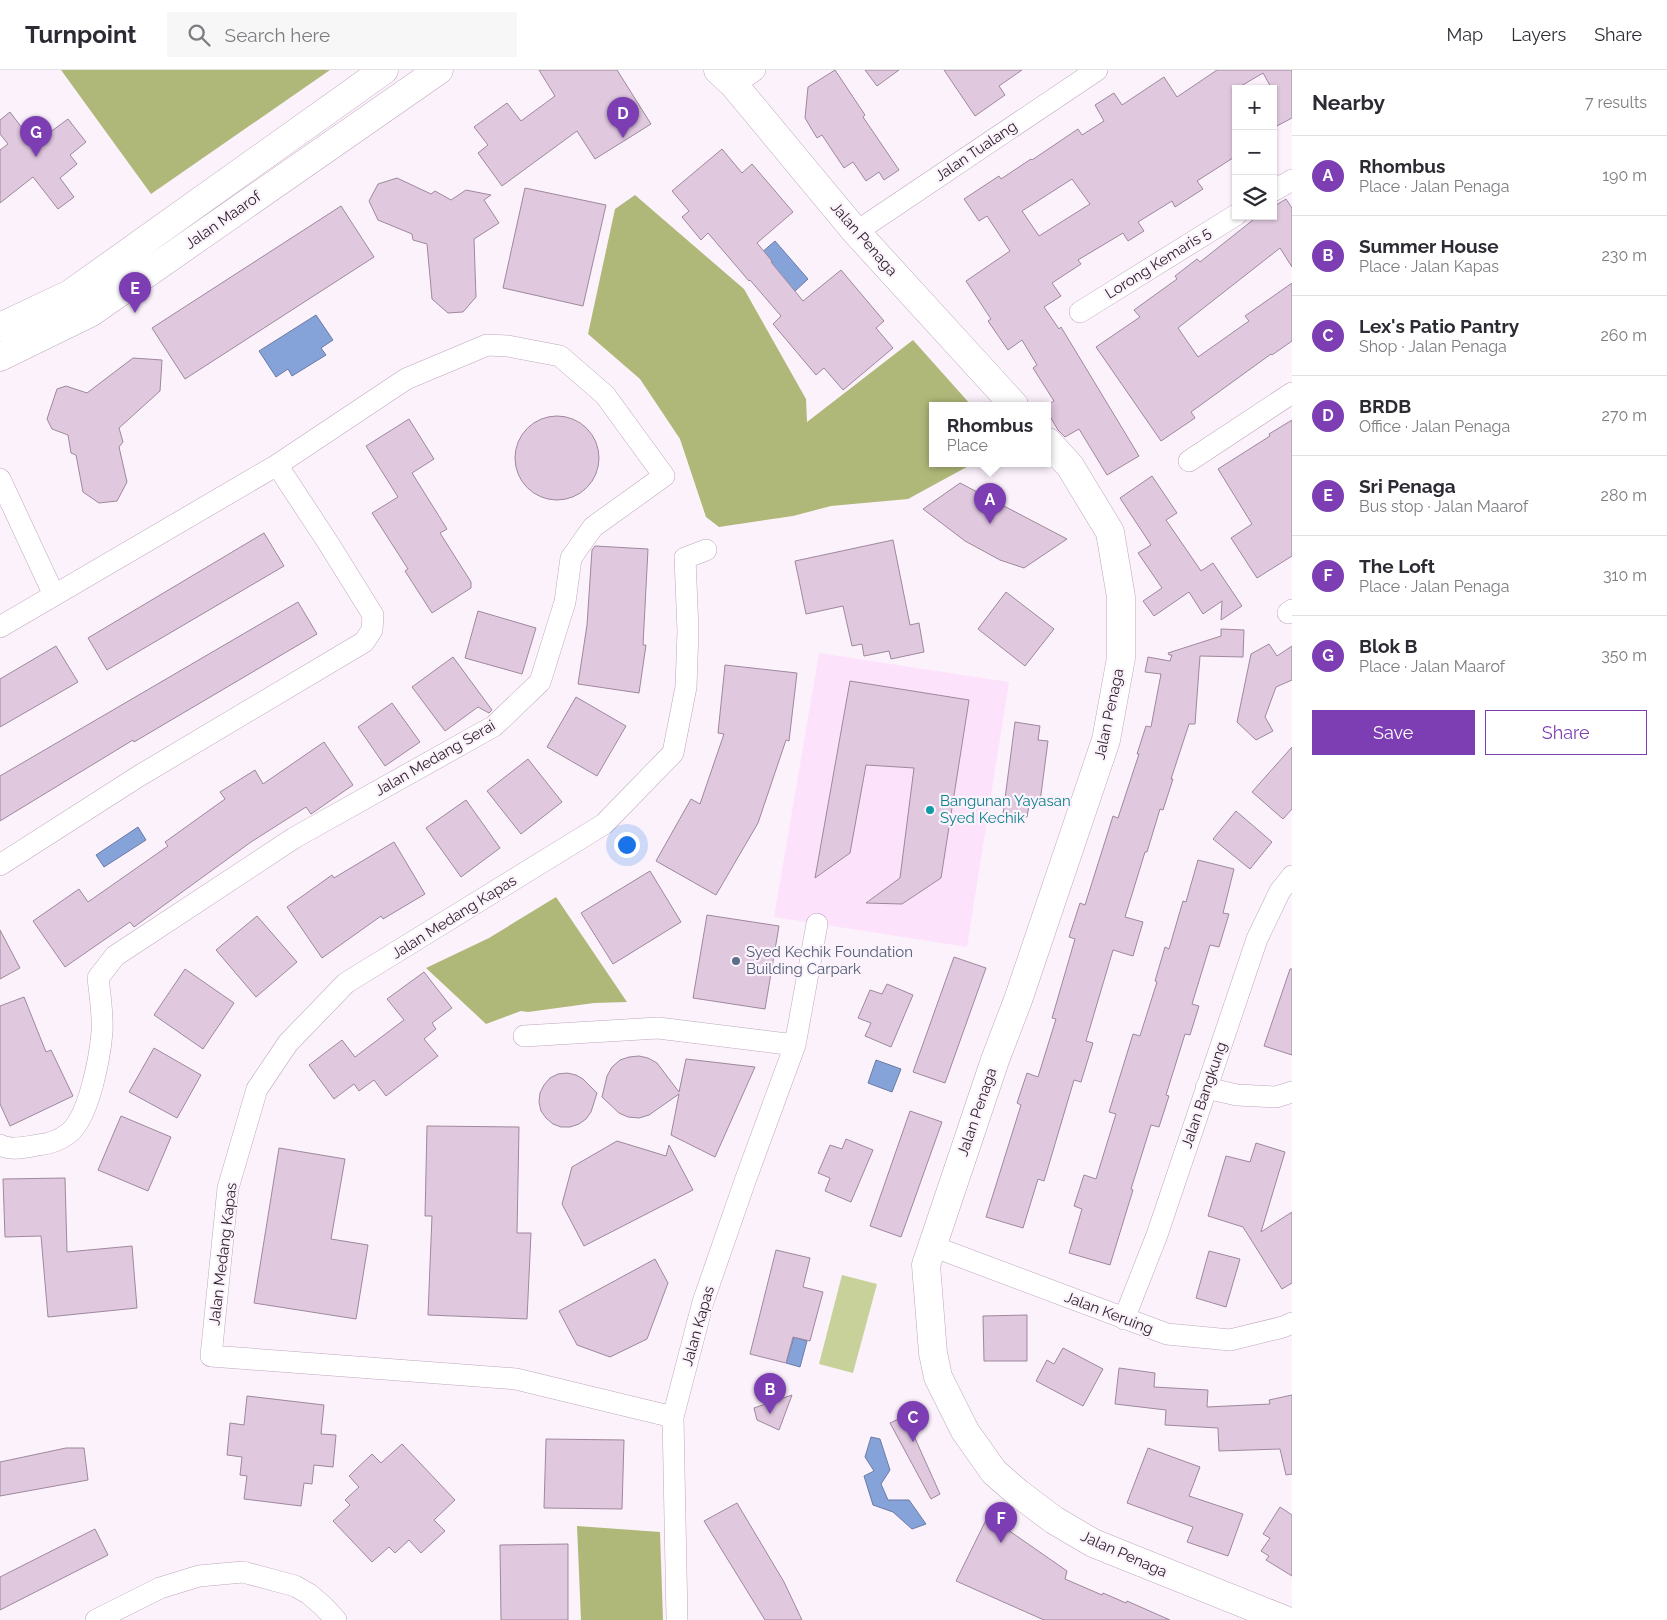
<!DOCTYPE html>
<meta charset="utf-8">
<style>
:root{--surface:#fff;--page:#f7f7f7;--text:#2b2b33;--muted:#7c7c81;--line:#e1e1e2;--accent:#7d3eb3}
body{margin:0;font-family:Raleway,sans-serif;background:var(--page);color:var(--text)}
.controls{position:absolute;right:15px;top:15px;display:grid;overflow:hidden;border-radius:0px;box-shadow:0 1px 4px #0004}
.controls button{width:45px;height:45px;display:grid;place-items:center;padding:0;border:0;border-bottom:1px solid var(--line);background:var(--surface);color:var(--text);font:25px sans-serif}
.you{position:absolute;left:626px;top:774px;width:18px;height:18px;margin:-12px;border:4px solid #fff;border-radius:50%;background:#1a73e8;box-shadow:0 0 0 8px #1a73e833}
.badge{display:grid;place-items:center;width:32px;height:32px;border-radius:50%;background:var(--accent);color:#fff;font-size:16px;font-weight:700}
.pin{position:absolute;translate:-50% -41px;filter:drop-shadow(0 1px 2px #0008)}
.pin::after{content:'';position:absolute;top:26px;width:18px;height:15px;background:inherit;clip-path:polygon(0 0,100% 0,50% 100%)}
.popup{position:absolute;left:929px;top:332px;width:122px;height:65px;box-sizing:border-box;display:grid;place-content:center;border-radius:0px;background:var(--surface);filter:drop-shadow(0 1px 4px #0005);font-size:16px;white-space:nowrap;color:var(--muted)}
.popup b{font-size:19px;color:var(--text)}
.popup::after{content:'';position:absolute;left:50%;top:100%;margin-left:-10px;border:10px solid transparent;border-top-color:var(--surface)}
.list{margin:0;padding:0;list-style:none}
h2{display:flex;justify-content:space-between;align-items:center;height:65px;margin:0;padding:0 20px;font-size:21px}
h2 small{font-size:16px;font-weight:400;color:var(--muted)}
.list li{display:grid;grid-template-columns:32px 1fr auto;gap:15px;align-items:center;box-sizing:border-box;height:80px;padding:0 20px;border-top:1px solid var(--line)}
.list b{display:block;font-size:19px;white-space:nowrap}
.list p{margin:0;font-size:16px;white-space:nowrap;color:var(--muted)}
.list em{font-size:16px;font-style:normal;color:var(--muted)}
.actions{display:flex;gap:10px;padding:15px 20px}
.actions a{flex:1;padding:11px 0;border:1px solid var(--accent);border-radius:0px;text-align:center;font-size:18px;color:var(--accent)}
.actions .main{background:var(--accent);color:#fff}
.icon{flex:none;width:28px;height:28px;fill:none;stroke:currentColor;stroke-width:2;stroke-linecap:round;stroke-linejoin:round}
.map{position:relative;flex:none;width:1292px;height:1550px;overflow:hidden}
header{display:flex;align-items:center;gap:30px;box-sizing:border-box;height:70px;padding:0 25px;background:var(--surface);border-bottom:1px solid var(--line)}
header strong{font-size:24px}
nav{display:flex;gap:28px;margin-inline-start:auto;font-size:18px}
.search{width:350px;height:45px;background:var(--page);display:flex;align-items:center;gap:12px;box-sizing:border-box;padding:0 18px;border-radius:0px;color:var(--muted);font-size:19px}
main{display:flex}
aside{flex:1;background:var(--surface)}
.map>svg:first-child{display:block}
</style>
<header>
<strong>Turnpoint</strong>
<div class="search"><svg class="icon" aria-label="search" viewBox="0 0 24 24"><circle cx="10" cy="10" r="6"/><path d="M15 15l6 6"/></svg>Search here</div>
<nav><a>Map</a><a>Layers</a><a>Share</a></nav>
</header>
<main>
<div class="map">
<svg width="1292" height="1550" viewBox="0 0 1292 1550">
<rect width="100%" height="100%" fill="#fcf2fc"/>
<path fill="#fce3fb" d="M 819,583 L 1009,612 L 967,877 L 774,847 Z"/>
<path fill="#c9d19b" d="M 842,1205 L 877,1214 L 853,1303 L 819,1294 Z"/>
<path fill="#b0b879" d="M 61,0 L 330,0 L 151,124 Z
M 635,125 L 744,219 L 806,329 L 807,352 L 913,270 L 971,335 L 932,335 L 932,393 L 974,393 L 908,429 L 831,436 L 793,446 L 719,457 L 706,447 L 680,369 L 640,309 L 588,264 L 615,139 Z
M 556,827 L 627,932 L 594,933 L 528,942 L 521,941 L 486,954 L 426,898 L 489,868 Z
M 577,1456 L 660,1462 L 663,1550 L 581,1550 Z"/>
<path fill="#86a3d9" stroke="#6a7ba4" d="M 775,171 L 808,209 L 794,222 L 761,183 Z
M 316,245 L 333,270 L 321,278 L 326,285 L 292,306 L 288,299 L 276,307 L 259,281 Z
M 138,757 L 146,770 L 104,797 L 96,785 Z
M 876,990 L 901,999 L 892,1022 L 868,1013 Z
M 794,1267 L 807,1271 L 800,1297 L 786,1293 Z
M 871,1367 L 880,1369 L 890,1400 L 881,1414 L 888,1430 L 909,1430 L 926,1454 L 912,1459 L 893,1442 L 873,1435 L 864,1406 L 874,1401 L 865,1387 Z"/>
<path fill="#e0c8df" stroke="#9e889d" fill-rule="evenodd" d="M 539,0 L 617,0 L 651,54 L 595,89 L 577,61 L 502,116 L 478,83 L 488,75 L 474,57 L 507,33 L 521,51 L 555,26 Z
M 835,0 L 865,45 L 863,47 L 899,100 L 884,110 L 879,102 L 866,111 L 853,92 L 844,98 L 822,65 L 817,68 L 805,48 L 808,17 Z
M 865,0 L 899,0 L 877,16 Z
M 944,0 L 1022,0 L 999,16 L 1005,25 L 975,46 Z
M 1217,0 L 1292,0 L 1292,48 L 1273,58 L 1273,19 L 1272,19 L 1263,3 L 1236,19 L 1232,22 L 1236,28 L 1236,86 L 1197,111 L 1203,119 L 1175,137 L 1172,131 L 1138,152 L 1144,161 L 1128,171 L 1123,163 L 1078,190 L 1081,194 L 1052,213 L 1061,226 L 1044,237 L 1059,259 L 1061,257 L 1139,386 L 1107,405 L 1079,359 L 1065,367 L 1058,360 L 1048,343 L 1047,335 L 1054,331 L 1033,298 L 1037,295 L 1022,270 L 1008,280 L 988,251 L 991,249 L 966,211 L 1010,181 L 987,146 L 979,151 L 964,129 L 999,106 L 1001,109 L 1031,89 L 1032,90 L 1078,59 L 1082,65 L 1104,51 L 1095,35 L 1114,23 L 1122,35 L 1164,7 L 1177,27 ZM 1072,109 L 1090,134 L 1039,166 L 1022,141 Z
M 10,42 L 34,74 L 68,49 L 86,72 L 70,85 L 77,94 L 60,108 L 74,127 L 58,139 L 33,107 L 0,133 L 0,80 L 8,74 L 0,64 L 0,50 Z
M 722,79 L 742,103 L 752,94 L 793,142 L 757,173 L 772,191 L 771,192 L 803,231 L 841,200 L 884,251 L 876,258 L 893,278 L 843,320 L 824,298 L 816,305 L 773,254 L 781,246 L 750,210 L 749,211 L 708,163 L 701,170 L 682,147 L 689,141 L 672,121 Z
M 397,108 L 431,124 L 435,121 L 451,130 L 466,120 L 491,125 L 484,130 L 499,153 L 474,169 L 476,227 L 463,242 L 448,243 L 432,229 L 427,174 L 413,170 L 412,164 L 378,150 L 369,131 L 378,114 Z
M 525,118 L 606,135 L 583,236 L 503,218 Z
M 1286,129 L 1292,138 L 1292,197 L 1280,178 L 1178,258 L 1198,287 L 1249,251 L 1245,246 L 1292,213 L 1292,271 L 1272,285 L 1271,284 L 1191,342 L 1195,348 L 1161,371 L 1096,277 L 1140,247 L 1134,240 L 1177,209 L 1175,206 L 1197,189 L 1200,192 L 1258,146 L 1273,146 L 1273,137 Z
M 341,136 L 374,187 L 185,309 L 152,258 Z
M 133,288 L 162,290 L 160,321 L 119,358 L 123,372 L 119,377 L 127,412 L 117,431 L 99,433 L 83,422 L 76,385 L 71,383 L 68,365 L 52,359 L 47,349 L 57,319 L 66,316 L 87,323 Z
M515 388a42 42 0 1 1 84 0a42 42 0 1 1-84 0Z
M 409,349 L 434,389 L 412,403 L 447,459 L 440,463 L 471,512 L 471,518 L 432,543 L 405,501 L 408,499 L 372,443 L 398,427 L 366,376 Z
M 1292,350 L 1292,486 L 1257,508 L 1231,468 L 1252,454 L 1218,399 L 1270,366 L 1269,364 Z
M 1152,406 L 1177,443 L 1166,450 L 1201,501 L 1213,493 L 1242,536 L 1221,550 L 1222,531 L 1203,544 L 1189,522 L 1154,546 L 1143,531 L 1162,518 L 1138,483 L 1151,475 L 1120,428 Z
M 960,413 L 1067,469 L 1024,498 L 1000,490 L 965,471 L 923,439 Z
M 264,463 L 284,496 L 107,600 L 88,568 Z
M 893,470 L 910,555 L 919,553 L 924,582 L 891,589 L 889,581 L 864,586 L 862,574 L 852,576 L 843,536 L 806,544 L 795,491 Z
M 595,476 L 648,479 L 643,575 L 646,575 L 639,623 L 578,614 L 587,555 L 592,480 Z
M 1006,522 L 1054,559 L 1025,596 L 978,559 Z
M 298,532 L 317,564 L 134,672 L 133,670 L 0,751 L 0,706 Z
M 478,541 L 536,558 L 522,604 L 465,588 Z
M 1221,559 L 1244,560 L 1243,587 L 1200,586 L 1195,654 L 1189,654 L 1171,709 L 1173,709 L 1163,740 L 1160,739 L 1147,782 L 1145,782 L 1125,847 L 1143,852 L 1133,886 L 1113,880 L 1086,971 L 1093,973 L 1081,1012 L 1074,1010 L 1044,1111 L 1038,1109 L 1023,1158 L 986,1147 L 1021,1035 L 1017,1033 L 1027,1003 L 1038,1007 L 1056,949 L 1052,948 L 1075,869 L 1069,867 L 1080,833 L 1085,835 L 1113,746 L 1118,748 L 1139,684 L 1137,684 L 1146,656 L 1151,657 L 1161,604 L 1145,602 L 1148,587 L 1170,591 L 1172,585 L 1169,585 L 1168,583 L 1221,566 Z
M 1269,574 L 1277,586 L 1292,576 L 1292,610 L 1276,617 L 1265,647 L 1273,661 L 1256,670 L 1237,652 L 1251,584 Z
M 56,576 L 78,612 L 0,657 L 0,609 Z
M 453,587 L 492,640 L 489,643 L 478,637 L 445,661 L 412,617 Z
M 725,595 L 797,603 L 789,671 L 786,670 L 758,753 L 716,825 L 656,791 L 691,729 L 700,734 L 724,664 L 718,663 Z
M 850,611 L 969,630 L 941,808 L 902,834 L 866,833 L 900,808 L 914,698 L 866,695 L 850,783 L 815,808 Z
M 576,627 L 626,656 L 597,706 L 547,677 Z
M 392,633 L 420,672 L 385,696 L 358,657 Z
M 1015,652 L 1040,656 L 1038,670 L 1048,671 L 1040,732 L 1030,730 L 1027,747 L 1003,744 Z
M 324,672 L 353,715 L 311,744 L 306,737 L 251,772 L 134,857 L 130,852 L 65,897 L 33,851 L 79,819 L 88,832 L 168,776 L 165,772 L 225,729 L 220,722 L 255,700 L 263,714 Z
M 1292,677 L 1292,739 L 1283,749 L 1252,722 Z
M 528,689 L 562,732 L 521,764 L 487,721 Z
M 466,730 L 500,778 L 461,807 L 426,758 Z
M 1236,741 L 1272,772 L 1250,799 L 1213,769 Z
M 394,772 L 425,824 L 383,849 L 381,846 L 322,888 L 287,837 L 332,805 L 334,808 Z
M 1198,790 L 1234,799 L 1223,843 L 1229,844 L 1219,877 L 1210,875 L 1192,934 L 1199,936 L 1190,965 L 1185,964 L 1166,1025 L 1169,1026 L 1159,1057 L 1151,1055 L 1131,1119 L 1133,1120 L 1110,1195 L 1069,1183 L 1082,1139 L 1074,1136 L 1084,1105 L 1096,1109 L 1116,1044 L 1109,1042 L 1133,964 L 1140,966 L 1157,912 L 1155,911 L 1165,877 L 1169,879 L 1183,831 L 1186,832 Z
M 650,801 L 681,852 L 613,894 L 581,843 Z
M 707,845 L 779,856 L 765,939 L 693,928 Z
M 257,846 L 297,892 L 256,927 L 216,880 Z
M 0,860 L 20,898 L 0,909 Z
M 954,887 L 986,898 L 945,1013 L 913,1002 Z
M 185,899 L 234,933 L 203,979 L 154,945 Z
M 1290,899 L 1292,899 L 1292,985 L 1264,976 Z
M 424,902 L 452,938 L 432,953 L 436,959 L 424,969 L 438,986 L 386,1026 L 374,1010 L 359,1021 L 354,1014 L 334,1029 L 309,995 L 342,970 L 355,987 L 404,950 L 387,929 Z
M 887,914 L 913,925 L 891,977 L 865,966 L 871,953 L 858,948 L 870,920 L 882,924 Z
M 24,927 L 46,982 L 51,980 L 73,1026 L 10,1056 L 0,1034 L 0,936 Z
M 154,978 L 201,1005 L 177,1048 L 129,1022 Z
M 639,986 L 648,988 L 657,993 L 679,1022 L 686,989 L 755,997 L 715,1087 L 671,1065 L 679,1024 L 649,1045 L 639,1048 L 628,1047 L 619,1043 L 602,1027 L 607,1006 L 612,997 L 620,990 L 629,987 Z
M 567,1003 L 576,1005 L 583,1009 L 597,1023 L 591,1042 L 586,1049 L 579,1054 L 570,1057 L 561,1057 L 553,1054 L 546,1048 L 541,1041 L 539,1032 L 540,1023 L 544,1015 L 550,1008 L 558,1004 Z
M 910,1041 L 942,1052 L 901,1167 L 870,1156 Z
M 121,1046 L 171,1067 L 148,1121 L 98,1100 Z
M 427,1056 L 519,1057 L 517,1163 L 531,1163 L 527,1249 L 428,1245 L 432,1146 L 425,1146 Z
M 846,1069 L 873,1080 L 851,1132 L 825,1121 L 830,1108 L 818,1103 L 830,1075 L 842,1079 Z
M 617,1071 L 666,1086 L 669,1075 L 693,1120 L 584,1176 L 562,1134 L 572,1097 Z
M 1256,1073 L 1285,1082 L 1261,1162 L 1292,1142 L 1292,1213 L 1282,1219 L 1243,1157 L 1208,1146 L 1226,1086 L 1250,1092 Z
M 279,1078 L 345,1089 L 331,1169 L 368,1175 L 356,1249 L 254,1233 Z
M 65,1108 L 67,1182 L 132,1176 L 137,1238 L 48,1247 L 41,1166 L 5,1167 L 3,1109 Z
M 776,1180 L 810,1188 L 803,1217 L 823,1222 L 810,1271 L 793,1267 L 786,1293 L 750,1284 Z
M 1209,1181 L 1240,1189 L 1226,1237 L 1196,1228 Z
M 655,1189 L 668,1213 L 647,1269 L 610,1287 L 577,1275 L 559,1241 Z
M 1027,1245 L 1027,1291 L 984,1291 L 983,1246 Z
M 1063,1278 L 1103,1299 L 1083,1336 L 1036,1311 L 1047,1290 L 1054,1294 Z
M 1119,1298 L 1155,1303 L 1154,1317 L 1208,1320 L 1207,1337 L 1270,1334 L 1269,1330 L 1292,1325 L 1292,1404 L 1286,1405 L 1280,1379 L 1219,1381 L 1218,1358 L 1165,1355 L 1166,1340 L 1115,1334 Z
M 792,1325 L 779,1360 L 757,1350 L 754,1338 Z
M 247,1326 L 324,1335 L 321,1364 L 336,1365 L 333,1397 L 314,1395 L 312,1414 L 304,1413 L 301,1436 L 244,1429 L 247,1406 L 240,1405 L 242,1387 L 227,1385 L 230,1353 L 244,1355 Z
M 905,1346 L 940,1424 L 931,1429 L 890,1353 Z
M 546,1369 L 624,1370 L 622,1439 L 544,1438 Z
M 402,1374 L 455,1430 L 434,1450 L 445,1461 L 421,1483 L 409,1470 L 395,1483 L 389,1477 L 372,1492 L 333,1451 L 350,1435 L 345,1430 L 359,1417 L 349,1406 L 372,1384 L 381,1393 Z
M 66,1378 L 84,1378 L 88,1410 L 0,1426 L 0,1392 Z
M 1148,1378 L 1200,1397 L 1189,1426 L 1243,1444 L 1228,1486 L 1187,1472 L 1193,1457 L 1127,1433 Z
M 737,1433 L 784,1512 L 802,1550 L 765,1550 L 704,1451 Z
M 1280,1437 L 1292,1445 L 1292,1506 L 1266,1490 L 1269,1486 L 1261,1481 L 1270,1468 L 1263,1464 Z
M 988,1446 L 1067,1501 L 1065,1509 L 1102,1525 L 1103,1523 L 1126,1533 L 1127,1531 L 1170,1550 L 1044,1550 L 956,1511 Z
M 95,1459 L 108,1485 L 0,1540 L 0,1507 Z
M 568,1474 L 568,1550 L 501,1550 L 500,1475 Z"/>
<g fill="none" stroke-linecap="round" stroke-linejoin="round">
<defs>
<path id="street" d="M 734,15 L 755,0
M 1273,121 L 1292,110
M 856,162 L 1097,0
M 1080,242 L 1236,145
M 1189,391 L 1292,323
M 0,409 L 54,525
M 1288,543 L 1292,540
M 0,557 L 277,395 L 406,309 L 487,275 L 508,276 L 560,286 L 605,325 L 664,406 L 593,457 L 571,488 L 565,532 L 540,612 L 494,656 L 294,768 L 115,886 L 98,908 C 100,925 103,944 102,962 C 100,987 89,1047 69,1063 C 60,1070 49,1074 38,1075 C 26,1077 10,1081 0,1075
M 0,795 L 139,706 L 364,572 L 372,560 L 373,545 L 327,471 L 277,395
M 524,966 L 658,958 L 795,975
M 1206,1018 L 1237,1025 L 1276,1027 L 1292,1022
M 932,1176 L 1167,1264 L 1230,1270 L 1283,1257 L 1292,1253
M 1124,1249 L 1157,1165 L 1257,869 L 1280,821 L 1292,806
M 673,1347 L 516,1309 L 211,1286 L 228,1118 L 257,1019 L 288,973 L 346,913 L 604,754 L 673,683 L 686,617 L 688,561 L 685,488 L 706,480
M 96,1550 L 160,1518 L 199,1506 L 243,1502 L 295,1516 L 309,1524 L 323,1536 L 336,1550
M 677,1550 L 673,1347 L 703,1232 L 745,1111 L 795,975 L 817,854"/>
<path id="secondary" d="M 718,0 L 734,15 L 856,162 L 1014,335
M 0,257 L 70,224 L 384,0
M 0,287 L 90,243 L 439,0
M 1048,372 L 1070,396 L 1110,462 L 1121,527 L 1121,588 L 1106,670 L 1018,930 L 995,990 L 926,1195 L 933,1283 L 938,1307 L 965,1361 L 994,1402 L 1018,1423 L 1054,1450 L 1093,1473 L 1285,1550"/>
</defs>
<use href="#street" stroke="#bea7bd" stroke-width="22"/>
<use href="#secondary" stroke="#bea7bd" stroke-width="29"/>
<use href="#street" stroke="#fff" stroke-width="21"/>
<use href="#secondary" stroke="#fff" stroke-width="28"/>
</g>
<circle fill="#0f9aa8" stroke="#fcf2fc" stroke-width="2" cx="930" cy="740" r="5"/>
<circle fill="#5c6f8a" stroke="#fcf2fc" stroke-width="2" cx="736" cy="891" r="5"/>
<g text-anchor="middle" stroke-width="4.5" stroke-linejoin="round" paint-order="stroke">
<g font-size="15" fill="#281f28" stroke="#fcf2fc">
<text transform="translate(976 81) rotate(-34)" y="5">Jalan Tualang</text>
<text transform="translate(223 150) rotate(-35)" y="5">Jalan Maarof</text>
<text transform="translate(864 169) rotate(49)" y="5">Jalan Penaga</text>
<text transform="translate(1158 193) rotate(-32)" y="5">Lorong Kemaris 5</text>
<text transform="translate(1109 644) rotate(-78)" y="5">Jalan Penaga</text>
<text transform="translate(435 688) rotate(-30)" y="5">Jalan Medang Serai</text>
<text transform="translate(454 847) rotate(-32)" y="5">Jalan Medang Kapas</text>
<text transform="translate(1204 1025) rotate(-71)" y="5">Jalan Bangkung</text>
<text transform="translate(977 1042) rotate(-71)" y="5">Jalan Penaga</text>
<text transform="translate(223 1184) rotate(-83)" y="5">Jalan Medang Kapas</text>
<text transform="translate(1109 1243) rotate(21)" y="5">Jalan Keruing</text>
<text transform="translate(698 1256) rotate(-74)" y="5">Jalan Kapas</text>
<text transform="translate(1124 1484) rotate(24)" y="5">Jalan Penaga</text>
</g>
<g font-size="15" fill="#0d838f" stroke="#fcf2fc" text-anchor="start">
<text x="940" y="736">Bangunan Yayasan<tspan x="940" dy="17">Syed Kechik</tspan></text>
</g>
<g font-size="15" fill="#4e5e75" stroke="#fcf2fc" text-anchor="start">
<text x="746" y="887">Syed Kechik Foundation<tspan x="746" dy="17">Building Carpark</tspan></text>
</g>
</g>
</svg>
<div class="controls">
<button>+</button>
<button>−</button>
<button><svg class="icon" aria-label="layers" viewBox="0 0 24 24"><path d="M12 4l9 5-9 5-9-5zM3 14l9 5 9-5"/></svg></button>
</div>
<div class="you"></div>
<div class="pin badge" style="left:990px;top:454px">A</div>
<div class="popup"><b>Rhombus</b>Place</div>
<div class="pin badge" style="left:770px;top:1344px">B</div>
<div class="pin badge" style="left:913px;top:1372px">C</div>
<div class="pin badge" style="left:623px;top:68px">D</div>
<div class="pin badge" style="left:135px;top:243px">E</div>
<div class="pin badge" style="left:1001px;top:1473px">F</div>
<div class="pin badge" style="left:36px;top:87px">G</div>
</div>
<aside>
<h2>Nearby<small>7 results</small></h2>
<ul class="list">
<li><span class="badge">A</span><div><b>Rhombus</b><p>Place · Jalan Penaga</p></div><em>190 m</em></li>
<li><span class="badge">B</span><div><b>Summer House</b><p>Place · Jalan Kapas</p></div><em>230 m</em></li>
<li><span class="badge">C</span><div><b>Lex's Patio Pantry</b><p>Shop · Jalan Penaga</p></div><em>260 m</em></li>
<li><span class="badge">D</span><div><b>BRDB</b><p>Office · Jalan Penaga</p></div><em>270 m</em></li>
<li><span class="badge">E</span><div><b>Sri Penaga</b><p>Bus stop · Jalan Maarof</p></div><em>280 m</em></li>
<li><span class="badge">F</span><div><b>The Loft</b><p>Place · Jalan Penaga</p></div><em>310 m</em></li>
<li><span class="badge">G</span><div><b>Blok B</b><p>Place · Jalan Maarof</p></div><em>350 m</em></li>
</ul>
<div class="actions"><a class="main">Save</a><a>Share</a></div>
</aside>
</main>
